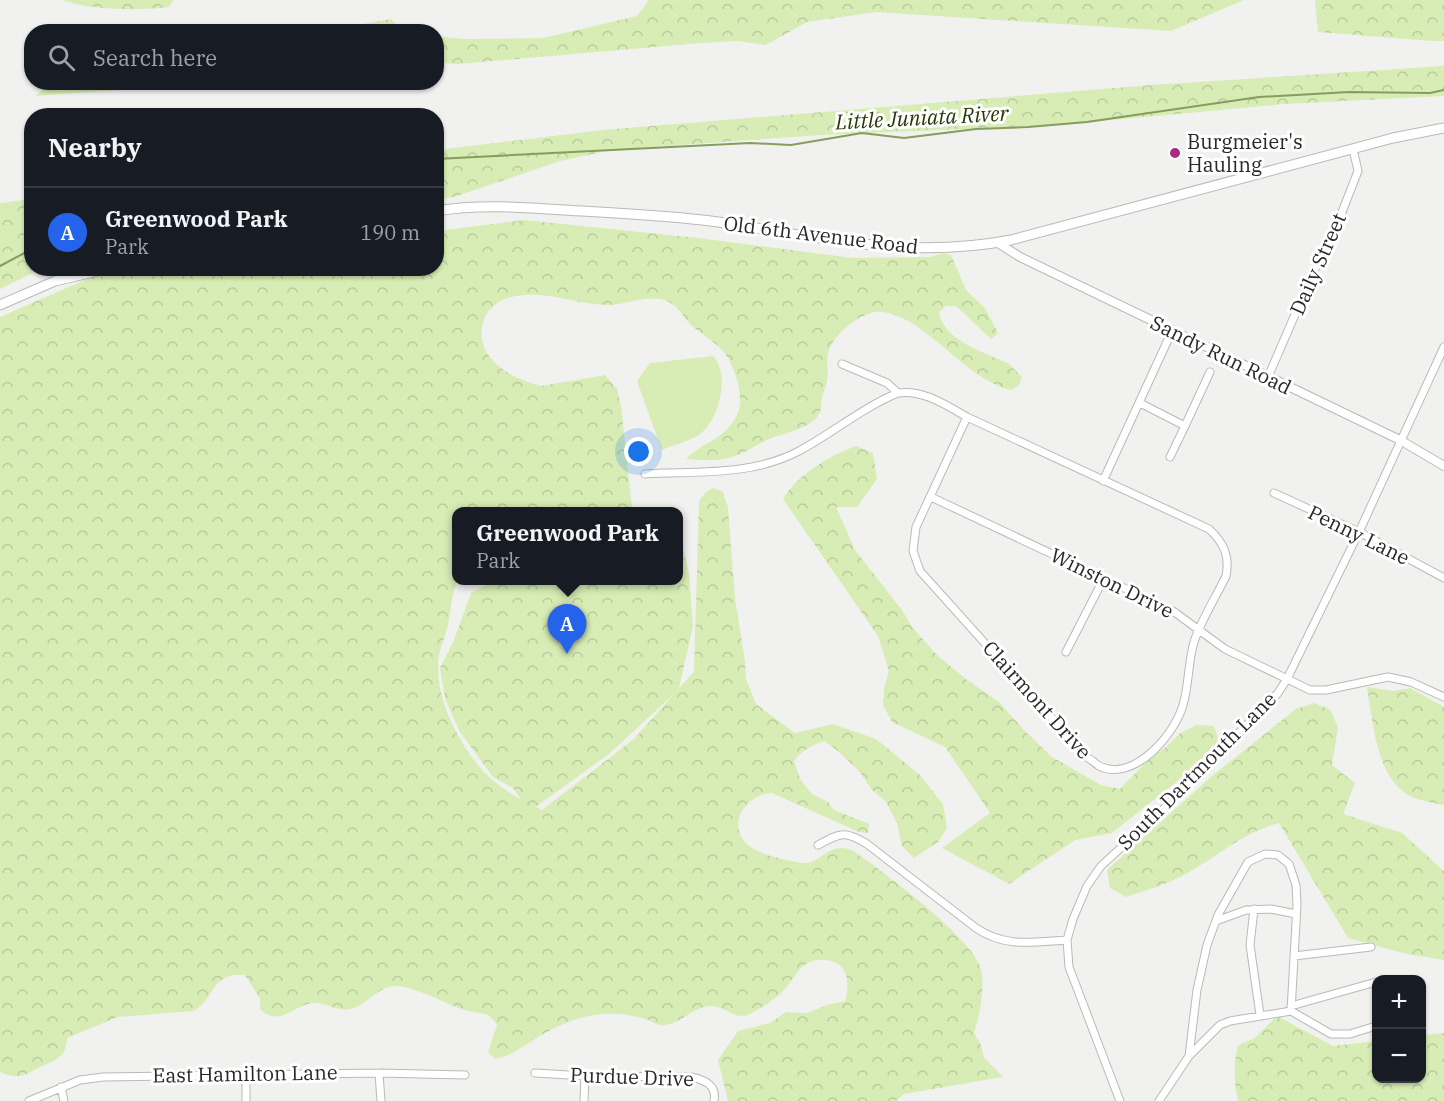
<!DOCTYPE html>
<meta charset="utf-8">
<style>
:root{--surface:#171b24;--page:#20242c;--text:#f1f3f6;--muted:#9ea1a6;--line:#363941;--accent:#2563eb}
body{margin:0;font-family:"IBM Plex Serif",serif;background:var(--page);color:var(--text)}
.controls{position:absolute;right:18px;bottom:18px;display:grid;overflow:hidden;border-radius:12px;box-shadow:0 2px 4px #0004}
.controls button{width:54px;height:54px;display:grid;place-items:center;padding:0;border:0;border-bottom:2px solid var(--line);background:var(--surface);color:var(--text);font:30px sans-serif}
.you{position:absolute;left:639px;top:452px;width:21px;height:21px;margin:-15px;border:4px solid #fff;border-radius:50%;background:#1a73e8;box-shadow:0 0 0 9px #1a73e833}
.badge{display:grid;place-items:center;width:39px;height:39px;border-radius:50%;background:var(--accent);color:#fff;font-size:20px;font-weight:700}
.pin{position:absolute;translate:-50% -50px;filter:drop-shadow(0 2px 3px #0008)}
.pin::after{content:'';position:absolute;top:32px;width:21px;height:18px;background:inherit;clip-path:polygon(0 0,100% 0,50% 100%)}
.popup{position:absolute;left:452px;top:507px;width:231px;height:78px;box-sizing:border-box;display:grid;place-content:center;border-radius:12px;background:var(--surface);filter:drop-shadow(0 2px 4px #0005);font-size:20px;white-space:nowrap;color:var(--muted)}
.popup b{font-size:22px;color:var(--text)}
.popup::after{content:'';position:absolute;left:50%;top:100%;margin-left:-12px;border:12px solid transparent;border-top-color:var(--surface)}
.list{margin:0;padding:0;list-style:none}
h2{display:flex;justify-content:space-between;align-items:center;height:78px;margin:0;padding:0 24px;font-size:26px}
h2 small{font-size:20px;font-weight:400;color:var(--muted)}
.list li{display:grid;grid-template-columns:39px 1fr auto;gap:18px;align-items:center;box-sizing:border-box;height:90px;padding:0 24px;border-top:2px solid var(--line)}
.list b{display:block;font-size:22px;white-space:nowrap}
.list p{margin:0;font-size:20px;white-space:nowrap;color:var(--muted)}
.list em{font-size:20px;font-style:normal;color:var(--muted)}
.icon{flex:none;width:33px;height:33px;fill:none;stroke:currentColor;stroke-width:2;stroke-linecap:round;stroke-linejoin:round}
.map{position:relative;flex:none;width:1444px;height:1101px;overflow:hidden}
.search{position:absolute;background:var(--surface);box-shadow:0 2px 4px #0004;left:24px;top:24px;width:420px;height:66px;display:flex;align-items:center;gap:15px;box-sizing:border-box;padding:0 21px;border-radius:24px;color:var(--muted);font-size:22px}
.panel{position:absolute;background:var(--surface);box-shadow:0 2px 4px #0004;left:24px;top:108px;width:420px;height:168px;border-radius:24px}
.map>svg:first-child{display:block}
</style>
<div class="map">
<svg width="1444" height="1101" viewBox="0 0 1444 1101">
<defs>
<pattern id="forest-crowns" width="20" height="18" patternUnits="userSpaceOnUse" patternTransform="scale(1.5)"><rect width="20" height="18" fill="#d7edb5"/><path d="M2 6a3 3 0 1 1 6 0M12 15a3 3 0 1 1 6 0" fill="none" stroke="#b9cb9c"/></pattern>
</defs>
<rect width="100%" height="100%" fill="#f1f2ef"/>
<path fill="url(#forest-crowns)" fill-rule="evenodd" d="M 63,0 L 174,0 L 169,7 C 143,11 86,10 63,0 Z
M 649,0 L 1244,0 L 1171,31 L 876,12 L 807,22 L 766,45 L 738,41 L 700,43 L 458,64 L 437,63 L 437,36 L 464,39 L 543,38 L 637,16 Z
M 1315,0 L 1444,0 L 1444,41 L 1431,41 L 1318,32 Z
M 391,19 L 403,31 L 323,31 Z
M 1444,66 L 1444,96 L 1285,104 L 1058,125 L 820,135 L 612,150 L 560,161 L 454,197 L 437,200 L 437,150 L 602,130 L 1151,85 Z
M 51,82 L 217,82 L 217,83 L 35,96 Z
M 31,199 L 32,268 L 41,269 L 0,289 L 0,203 Z
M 524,220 L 698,238 L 853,258 L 930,257 L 943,253 L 951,255 L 966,290 L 985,308 L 998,333 L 991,339 L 956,306 L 946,306 L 939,312 C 943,341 985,352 1009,364 L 1022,377 L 1019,385 L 1011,390 C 965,380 927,318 883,312 C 863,309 833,334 828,353 C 826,362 829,372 827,381 C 826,387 823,393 822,398 C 821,403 822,408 820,412 C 813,429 783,433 769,439 C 753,446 741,457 723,459 C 711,461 698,460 686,459 C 704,441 725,440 737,415 C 742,405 740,394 738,383 C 728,347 718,347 691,325 C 684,318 679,307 669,302 C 652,293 627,304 611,305 C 578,306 547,289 511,297 C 481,304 472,339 493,361 C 504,373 525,382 541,386 L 605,375 L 617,389 L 621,406 L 632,508 L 631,512 L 456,512 L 456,580 L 458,581 C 451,594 451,611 448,625 C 445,639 438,650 438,665 C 437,702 460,746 484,772 C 494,783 509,792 521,800 L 513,788 L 493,777 L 460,732 L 445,699 L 440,668 L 454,640 L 471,593 L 493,581 L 678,580 L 679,531 L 689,574 L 693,626 L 679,688 L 694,672 L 699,501 L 705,493 L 713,488 L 722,491 L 728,507 L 735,599 L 745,661 L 746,679 L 756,704 L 795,733 L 833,724 L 876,739 L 920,775 L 943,804 L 947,828 L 938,842 L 914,858 L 902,846 L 897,823 L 886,802 L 872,790 L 859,771 L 840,753 L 825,741 C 812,745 802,750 794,761 L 800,779 L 812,794 L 828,802 L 834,810 L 869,824 L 868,833 L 859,832 L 772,793 C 746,794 725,825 748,845 C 760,855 782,859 797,862 C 821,869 825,840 852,850 C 880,869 974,939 981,969 C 985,989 980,1014 974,1033 L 981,1045 L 984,1058 L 1003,1077 L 904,1094 L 896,1101 L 728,1101 L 718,1060 L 738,1031 L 770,1023 L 786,1012 L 807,1013 L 827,1005 L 845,1001 C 851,979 847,959 820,960 C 799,960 794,982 780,994 C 773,1001 759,1009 750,1014 C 734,1021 726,1006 711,1006 C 693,1006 678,1027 660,1025 C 656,1025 652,1021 648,1020 C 634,1015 618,1013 603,1014 C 586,1015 566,1022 551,1030 C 532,1039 516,1055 495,1059 L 488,1052 L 497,1025 C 494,1021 492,1018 488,1015 C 479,1012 469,1012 461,1009 C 445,1003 411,985 395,986 C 378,986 366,1006 350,1009 C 338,1012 327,1003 315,1003 C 294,1003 281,1029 260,1009 L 260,999 L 245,975 C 211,972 216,998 194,1011 L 118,1017 L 67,1038 C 66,1061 53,1060 36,1069 C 30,1072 25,1076 19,1076 C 12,1077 6,1074 0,1072 L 0,317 L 94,276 L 251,272 L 268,268 L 436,268 L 437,231 ZM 674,694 L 634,739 L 542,810 L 534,806 L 537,806 L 609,754 Z
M 856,446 L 873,453 L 877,479 L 857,507 L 836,507 L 855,550 L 902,610 L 912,627 L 937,655 L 967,680 L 999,702 L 1024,730 L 1052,757 L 1101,785 L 1120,789 L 1150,758 L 1166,747 L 1179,734 L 1196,725 L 1214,726 L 1220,744 L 1207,758 L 1112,833 L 1075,840 L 1009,884 L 942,848 L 990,813 L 945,747 L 892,722 L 883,705 L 884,688 L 889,671 L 878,636 L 783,499 C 798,474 829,456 856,446 Z
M 1367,687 L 1393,691 L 1410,688 L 1444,707 L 1444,805 C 1433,803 1422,801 1412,797 C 1376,780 1373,722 1367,687 Z
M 1314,703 L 1331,710 L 1338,728 L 1332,765 L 1355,783 L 1343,814 L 1402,833 L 1444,871 L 1444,960 L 1407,954 L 1348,938 L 1279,823 C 1240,833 1213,861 1178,878 C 1162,886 1143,891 1126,897 L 1110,888 L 1107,870 L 1212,776 L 1296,709 Z
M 1277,1016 L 1333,1046 L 1376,1041 L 1376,1078 L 1422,1078 L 1422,1035 L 1444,1033 L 1444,1101 L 1238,1101 C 1234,1081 1233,1065 1238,1045 L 1255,1038 Z"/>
<path fill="#d7edb5" d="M 714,356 C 716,360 719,365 720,369 C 726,389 716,425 697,436 C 687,442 673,445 662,450 L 637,381 L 650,363 Z"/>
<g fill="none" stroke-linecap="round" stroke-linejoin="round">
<path stroke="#869d5e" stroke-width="2" d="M 436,159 L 750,143 L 791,145 L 862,133 L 904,138 L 976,129 L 1028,127 L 1087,122 L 1259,97 L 1349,92 L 1430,93 L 1444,90
M 0,266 L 32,249"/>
<defs>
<path id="minor" d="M 842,364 L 887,383 L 898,393
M 1268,377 L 1313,273 L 1335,230 L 1358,171 L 1353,149
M 1140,403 L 1185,426 L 1170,457
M 967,417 L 1209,529 C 1224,543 1230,556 1226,576 C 1216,597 1201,620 1194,642 C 1188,662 1189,685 1183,705 C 1175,734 1134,783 1099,766 C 1096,764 1092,760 1088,758 L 920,571 L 913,551 L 916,527 Z
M 1185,426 L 1210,372
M 645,474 C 697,471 752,476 799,451 C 831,434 865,406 898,393 C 922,389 946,405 967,417
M 1103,481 L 1172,331
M 1274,493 L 1359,532 L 1444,578
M 931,497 L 1173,611 L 1225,649 L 1310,690 L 1326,690 L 1388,677 L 1411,682 L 1444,697
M 1066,652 L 1104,578
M 818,845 C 840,833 845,830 867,844 L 976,928 C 1005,948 1033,942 1067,940
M 1254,909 L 1250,945 L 1260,1015
M 1216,921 L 1246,910 L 1271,909 L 1296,914
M 1294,956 L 1371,947
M 1291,1006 L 1376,982
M 1189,1056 L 1197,990 L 1207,945 L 1218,915 L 1248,862 L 1265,854 L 1278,855 L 1289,864 L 1296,885 L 1297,905 L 1291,1011
M 379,1073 L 381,1101
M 535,1073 L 585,1076 L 691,1077 C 705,1080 717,1085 714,1101
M 61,1087 L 64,1101
M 29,1101 L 80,1080 L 103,1077 L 379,1073 L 465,1075
M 246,1101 L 246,1074
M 584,1101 L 585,1076
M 1120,1101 L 1069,967 L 1067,940 L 1073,919 L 1087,886 L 1101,866 L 1172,801 L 1278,693 L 1287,679 L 1359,532 L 1444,347
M 1159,1101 L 1189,1056 L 1220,1025 L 1230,1021 L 1291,1011 L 1331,1034 L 1350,1034 L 1376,1026"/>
<path id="tertiary" d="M 998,243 L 1020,257 L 1400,440 L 1444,466"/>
<path id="secondary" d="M 436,211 C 478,204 521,207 564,210 C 615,213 667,215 718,222 C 820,237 907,260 1011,240 L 1393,138 L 1444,128
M 0,305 L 55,281 L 110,268"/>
</defs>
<use href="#minor" stroke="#b9bab7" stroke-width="9"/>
<use href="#tertiary" stroke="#b9bab7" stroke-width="10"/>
<use href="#secondary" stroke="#b9bab7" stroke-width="11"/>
<use href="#minor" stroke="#fff" stroke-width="7"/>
<use href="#tertiary" stroke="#fff" stroke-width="8"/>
<use href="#secondary" stroke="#fff" stroke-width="9"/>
</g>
<circle fill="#a82d81" stroke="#fff" stroke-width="2" cx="1175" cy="153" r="6"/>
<g text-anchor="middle" stroke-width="6" stroke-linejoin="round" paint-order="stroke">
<g font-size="20" fill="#282827" stroke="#fff" text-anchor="start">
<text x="1187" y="149">Burgmeier's<tspan x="1187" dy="23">Hauling</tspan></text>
</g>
<g font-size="20" fill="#282827" stroke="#fff">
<text transform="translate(821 235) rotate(7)" y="7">Old 6th Avenue Road</text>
<text transform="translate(1318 264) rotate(-66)" y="7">Daily Street</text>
<text transform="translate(1221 355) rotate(26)" y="7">Sandy Run Road</text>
<text transform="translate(1359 535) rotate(26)" y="7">Penny Lane</text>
<text transform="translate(1112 583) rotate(26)" y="7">Winston Drive</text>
<text transform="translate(1037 700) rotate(48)" y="7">Clairmont Drive</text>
<text transform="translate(1197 771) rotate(-45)" y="7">South Dartmouth Lane</text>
<text transform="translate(245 1074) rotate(-1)" y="7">East Hamilton Lane</text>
<text transform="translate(632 1077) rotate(2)" y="7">Purdue Drive</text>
</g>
<g font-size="21" font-style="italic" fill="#283705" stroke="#fff">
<text transform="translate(922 118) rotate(-3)" y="7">Little Juniata River</text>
</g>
</g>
</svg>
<div class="controls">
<button>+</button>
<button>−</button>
</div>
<div class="you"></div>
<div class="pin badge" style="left:567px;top:654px">A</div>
<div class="popup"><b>Greenwood Park</b>Park</div>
<div class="search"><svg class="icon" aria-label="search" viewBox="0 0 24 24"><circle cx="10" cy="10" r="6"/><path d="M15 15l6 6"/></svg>Search here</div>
<section class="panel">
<h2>Nearby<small></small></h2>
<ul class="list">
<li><span class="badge">A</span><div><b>Greenwood Park</b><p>Park</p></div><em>190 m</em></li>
</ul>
</section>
</div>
